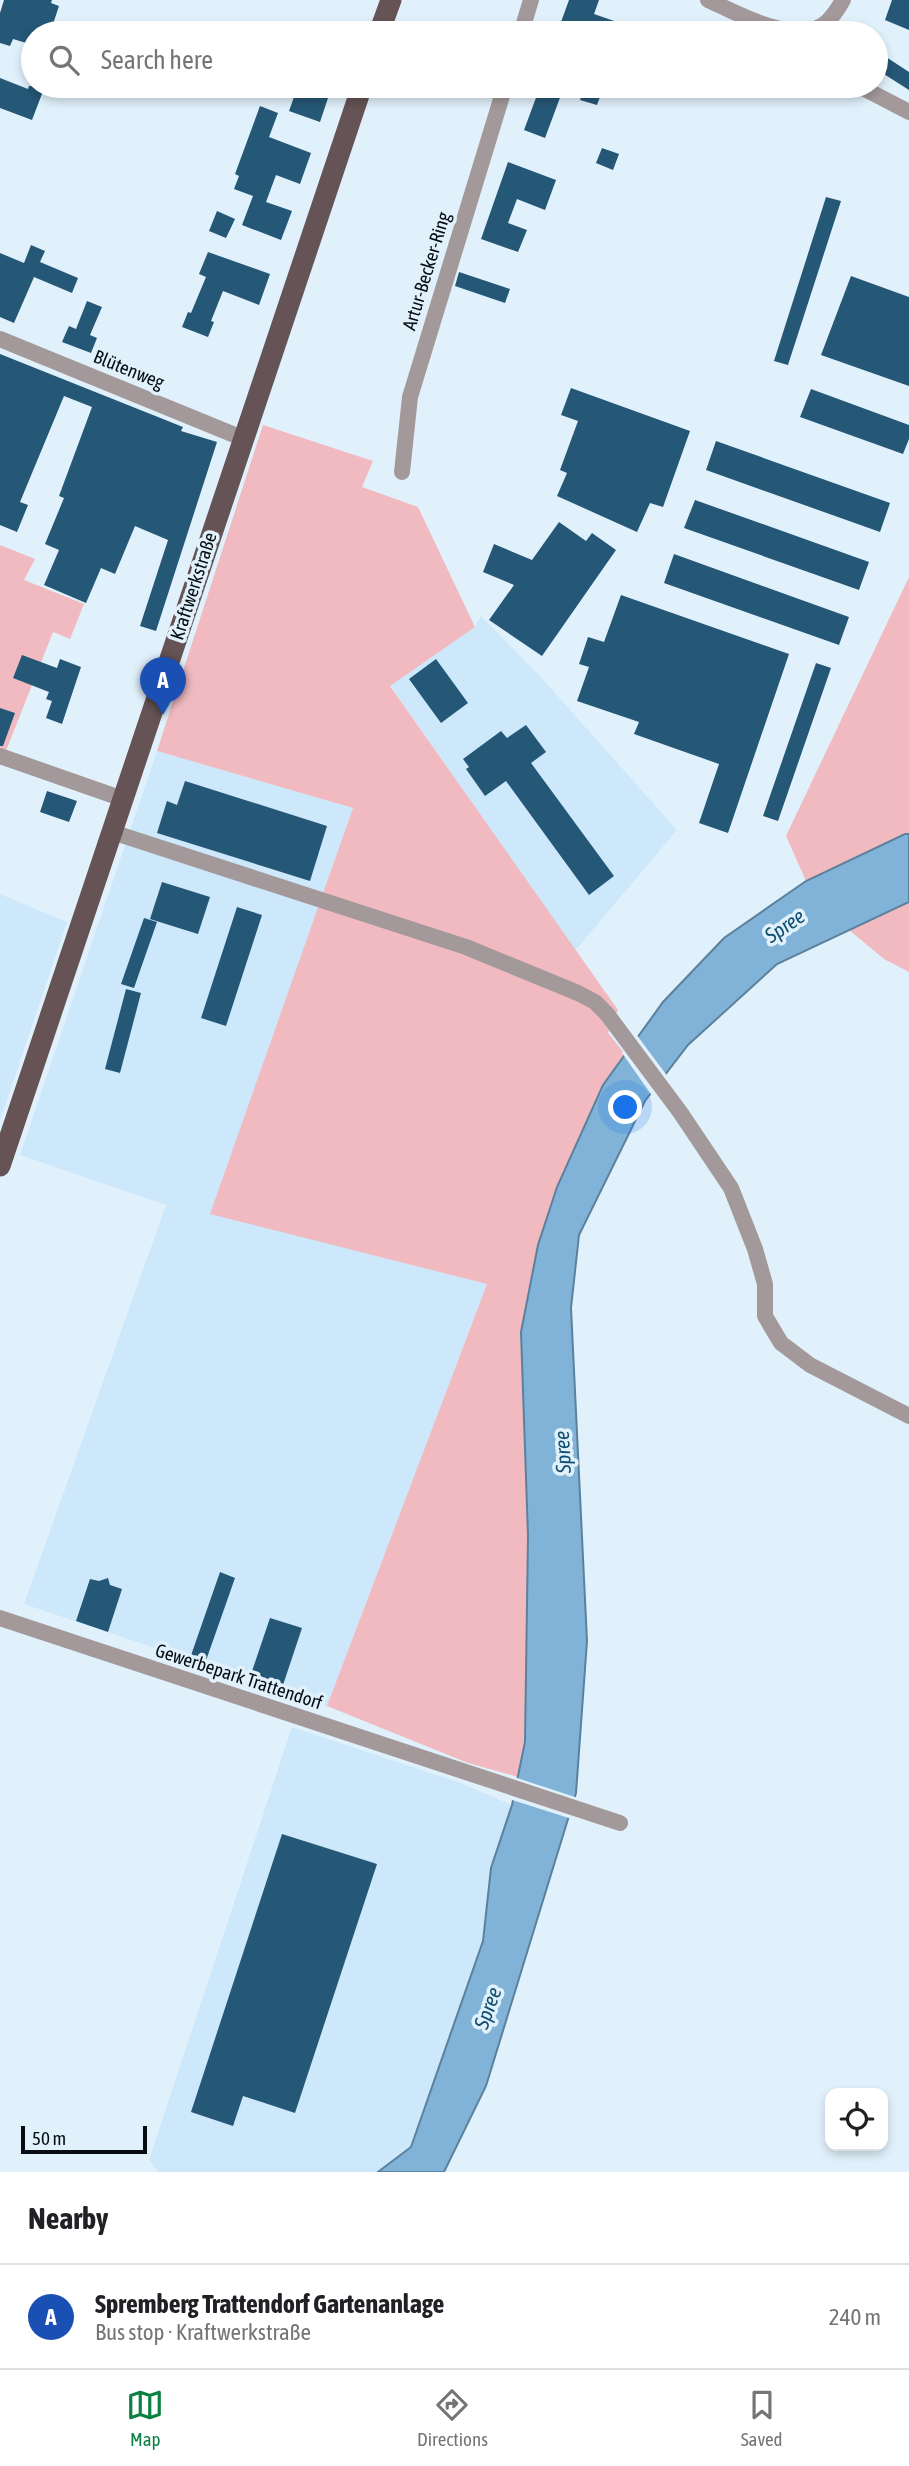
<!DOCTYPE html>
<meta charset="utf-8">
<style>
:root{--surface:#fff;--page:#f2f2f2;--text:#202124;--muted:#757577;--line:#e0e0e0;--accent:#0b8043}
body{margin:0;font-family:"Asap Condensed",sans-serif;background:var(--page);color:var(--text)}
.controls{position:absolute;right:21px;bottom:21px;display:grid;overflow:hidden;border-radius:14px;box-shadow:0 4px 10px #0003}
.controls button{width:63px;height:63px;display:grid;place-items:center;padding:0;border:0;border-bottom:2px solid var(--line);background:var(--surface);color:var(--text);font:35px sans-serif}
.scale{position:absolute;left:21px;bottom:18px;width:126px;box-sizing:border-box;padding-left:7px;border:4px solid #060c11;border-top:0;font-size:19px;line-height:24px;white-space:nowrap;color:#060c11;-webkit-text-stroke:5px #e1f1fc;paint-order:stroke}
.you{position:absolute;left:626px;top:1108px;width:24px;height:24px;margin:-18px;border:5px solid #fff;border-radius:50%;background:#1a73e8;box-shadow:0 0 0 10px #1a73e833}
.badge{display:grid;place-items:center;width:46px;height:46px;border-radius:50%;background:var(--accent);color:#fff;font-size:23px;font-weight:700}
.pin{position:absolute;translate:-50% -58px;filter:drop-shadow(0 2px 4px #0008)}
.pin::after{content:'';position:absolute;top:37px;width:24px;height:21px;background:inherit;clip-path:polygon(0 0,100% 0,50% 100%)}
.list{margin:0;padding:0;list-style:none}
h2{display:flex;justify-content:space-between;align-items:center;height:91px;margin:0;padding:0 28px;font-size:30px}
h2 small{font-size:23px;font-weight:400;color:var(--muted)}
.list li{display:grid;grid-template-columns:46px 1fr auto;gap:21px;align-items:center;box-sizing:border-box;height:105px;padding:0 28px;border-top:2px solid var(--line)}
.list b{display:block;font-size:26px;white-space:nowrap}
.list p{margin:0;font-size:23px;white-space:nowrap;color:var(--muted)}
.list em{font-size:23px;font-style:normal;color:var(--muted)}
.icon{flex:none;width:38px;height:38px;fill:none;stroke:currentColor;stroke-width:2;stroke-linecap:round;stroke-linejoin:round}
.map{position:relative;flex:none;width:909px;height:2172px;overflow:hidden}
.search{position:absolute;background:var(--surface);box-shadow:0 4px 10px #0003;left:21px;right:21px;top:21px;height:77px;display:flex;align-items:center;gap:18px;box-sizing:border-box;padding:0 24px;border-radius:38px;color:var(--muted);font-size:26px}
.sheet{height:196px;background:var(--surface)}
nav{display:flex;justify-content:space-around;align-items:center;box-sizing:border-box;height:98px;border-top:2px solid var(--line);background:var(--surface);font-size:19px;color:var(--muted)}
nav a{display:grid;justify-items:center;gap:4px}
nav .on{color:var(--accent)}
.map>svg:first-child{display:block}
</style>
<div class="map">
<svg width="909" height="2172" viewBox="0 0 909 2172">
<rect width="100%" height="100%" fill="#e1f1fc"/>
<path fill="#cde8fb" d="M 481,616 L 539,675 L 677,830 L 575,951 L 390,685 L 475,627 Z
M 157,751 L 353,808 L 211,1213 L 487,1284 L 327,1706 L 24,1604 L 166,1205 L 20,1155 Z
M 0,894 L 67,922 L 0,1121 Z
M 292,1727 L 461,1783 L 512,1805 L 491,1868 L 483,1941 L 411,2147 L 378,2172 L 159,2172 L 149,2160 Z"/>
<path fill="#f0bac0" d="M 263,425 L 373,461 L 362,487 L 418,507 L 475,627 L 390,686 L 618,1010 L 608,1033 L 625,1054 L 602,1085 L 557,1187 L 538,1245 L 521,1332 L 528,1536 L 525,1742 L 518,1777 L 468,1763 L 327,1706 L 487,1284 L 210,1214 L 353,808 L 157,751 Z
M 0,545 L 35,559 L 24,580 L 84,604 L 70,639 L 53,632 L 0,766 Z
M 909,577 L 909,834 L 806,881 L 786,836 Z
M 909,902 L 909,972 L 884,959 L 849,930 Z"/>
<path fill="#80b3d7" stroke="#5b819c" stroke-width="2" d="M 905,834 L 909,834 L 909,902 L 777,964 L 688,1045 L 645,1101 L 579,1235 L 571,1308 L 587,1641 L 576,1793 L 486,2086 L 444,2172 L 378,2172 L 411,2147 L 483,1941 L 491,1868 L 512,1805 L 525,1742 L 528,1536 L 521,1332 L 538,1245 L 557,1187 L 603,1085 L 663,1002 L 724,938 L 806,881 Z"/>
<path fill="#e1f1fc" d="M 636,1034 L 668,1077 L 653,1097 L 622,1053 Z
M 514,1777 L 578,1798 L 572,1819 L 509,1799 Z"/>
<path fill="#255776" d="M 4,0 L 52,0 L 51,3 L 59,6 L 50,33 L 33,33 L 33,45 L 13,39 L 10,46 L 0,43 L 0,13 Z
M 569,0 L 599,0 L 594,14 L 643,31 L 643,33 L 557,33 Z
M 892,0 L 909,0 L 909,30 L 885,20 Z
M 883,55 L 909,72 L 909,90 L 876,69 Z
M 0,78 L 28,89 L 29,86 L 45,86 L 32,120 L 0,108 Z
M 298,86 L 312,86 L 330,92 L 320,122 L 289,111 Z
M 585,86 L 604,86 L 597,105 L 580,100 Z
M 540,87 L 561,95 L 545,138 L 524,130 Z
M 260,106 L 278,113 L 269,137 L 311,153 L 300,184 L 276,175 L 266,202 L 292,211 L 281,240 L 242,225 L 253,196 L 234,189 L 239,176 L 235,174 Z
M 602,148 L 619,154 L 613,170 L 596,163 Z
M 508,162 L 556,180 L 545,210 L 517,199 L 508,223 L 527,230 L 518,252 L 481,239 Z
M 826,197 L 841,201 L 788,365 L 774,361 Z
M 217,211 L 235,219 L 226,238 L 209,231 Z
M 31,245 L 45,251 L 40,262 L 78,278 L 72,293 L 34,277 L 14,323 L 0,317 L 0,253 L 24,263 Z
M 208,252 L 270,274 L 259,305 L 223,291 L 211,321 L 214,322 L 208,337 L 182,327 L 188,312 L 191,313 L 206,277 L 199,274 Z
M 459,272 L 510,289 L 505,303 L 455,286 Z
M 851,276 L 909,297 L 909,386 L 821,355 Z
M 87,301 L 102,307 L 90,335 L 97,338 L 91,353 L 62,342 L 69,326 L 76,329 Z
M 0,354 L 183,427 L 181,431 L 217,442 L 156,631 L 140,626 L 168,540 L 135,526 L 115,574 L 101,568 L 86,603 L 44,585 L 59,550 L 45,544 L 64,498 L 59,496 L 92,407 L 64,396 L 20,502 L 28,505 L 17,532 L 0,525 Z
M 571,388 L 690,431 L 663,507 L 650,503 L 637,532 L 557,496 L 567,473 L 560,470 L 578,421 L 561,415 Z
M 811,389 L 909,425 L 909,439 L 903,454 L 800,417 Z
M 716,441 L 890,503 L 880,532 L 706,470 Z
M 695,500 L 869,562 L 859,590 L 684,528 Z
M 559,522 L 586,541 L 592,533 L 616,550 L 542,656 L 489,620 L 514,585 L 483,572 L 494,544 L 532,560 Z
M 674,554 L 849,617 L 839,645 L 664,583 Z
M 621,595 L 789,654 L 728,833 L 699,823 L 719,764 L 634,734 L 639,722 L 577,701 L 589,667 L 579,664 L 588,637 L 604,642 Z
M 22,655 L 57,668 L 60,659 L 81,667 L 62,724 L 46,718 L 52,701 L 46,699 L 49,692 L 13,678 Z
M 436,659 L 468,703 L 441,723 L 409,679 Z
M 816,663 L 831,668 L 778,821 L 763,816 Z
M 0,708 L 15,713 L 3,746 L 0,746 Z
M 526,725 L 546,752 L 531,763 L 614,876 L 589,895 L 506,781 L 485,796 L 466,769 L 469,767 L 463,759 L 501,731 L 507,738 Z
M 185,781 L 327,826 L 310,881 L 157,833 L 167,801 L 177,805 Z
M 47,791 L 77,801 L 69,822 L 40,812 Z
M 162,882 L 210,897 L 198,934 L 150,919 Z
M 237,907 L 262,915 L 226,1026 L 201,1018 Z
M 144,918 L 157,922 L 134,988 L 121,984 Z
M 126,989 L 141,993 L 120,1073 L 105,1069 Z
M 220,1572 L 235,1578 L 203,1669 L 188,1664 Z
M 108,1578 L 110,1585 L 122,1589 L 108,1632 L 76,1621 L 90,1579 L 99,1581 Z
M 270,1618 L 302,1628 L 280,1694 L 248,1683 Z
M 282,1834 L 377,1864 L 295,2113 L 243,2096 L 233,2126 L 191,2112 Z"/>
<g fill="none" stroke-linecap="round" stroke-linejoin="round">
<path stroke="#a3999a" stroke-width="16" d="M 708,0 C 737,13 798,48 827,22 C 833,16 839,7 843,0
M 521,33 L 531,0
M 859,86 L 909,112
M 0,339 L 242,438
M 402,472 L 410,397 L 505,86
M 0,756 L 123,799
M 112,832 L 466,947 L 578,993 L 595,1002 L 607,1014 L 680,1112 L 731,1188 L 755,1249 L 765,1284 L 765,1316 L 781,1343 L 810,1365 L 909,1416
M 0,1618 L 620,1823"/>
<path stroke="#655355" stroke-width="21" d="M 379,33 L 391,0
M 0,1166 L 362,86"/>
</g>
<g text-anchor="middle" stroke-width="7" stroke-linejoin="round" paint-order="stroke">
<g font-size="19" fill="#060c11" stroke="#e1f1fc">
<text transform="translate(426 271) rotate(-73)" y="7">Artur-Becker-Ring</text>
<text transform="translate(129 369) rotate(22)" y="7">Blütenweg</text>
<text transform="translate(193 586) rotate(-72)" y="7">Kraftwerkstraße</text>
<text transform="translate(239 1676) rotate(18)" y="7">Gewerbepark Trattendorf</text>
</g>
<g font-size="21" font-style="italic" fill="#104e71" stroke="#e1f1fc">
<text transform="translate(785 926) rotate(-34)" y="7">Spree</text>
<text transform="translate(563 1452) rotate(-93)" y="7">Spree</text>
<text transform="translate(488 2008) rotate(-70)" y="7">Spree</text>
</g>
</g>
</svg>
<div class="controls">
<button><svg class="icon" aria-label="locate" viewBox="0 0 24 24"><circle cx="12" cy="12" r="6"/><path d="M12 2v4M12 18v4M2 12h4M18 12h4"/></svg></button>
</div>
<div class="scale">50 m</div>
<div class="you"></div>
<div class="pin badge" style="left:163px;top:715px;background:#1a4fb4">A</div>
<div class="search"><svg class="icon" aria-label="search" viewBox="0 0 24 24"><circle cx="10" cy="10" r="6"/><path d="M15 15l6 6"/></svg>Search here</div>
</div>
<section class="sheet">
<h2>Nearby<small></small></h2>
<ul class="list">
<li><span class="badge" style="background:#1a4fb4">A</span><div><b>Spremberg Trattendorf Gartenanlage</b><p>Bus stop · Kraftwerkstraße</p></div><em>240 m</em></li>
</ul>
</section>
<nav>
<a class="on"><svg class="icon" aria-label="map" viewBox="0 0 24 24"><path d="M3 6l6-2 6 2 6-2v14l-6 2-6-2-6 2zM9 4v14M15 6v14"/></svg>Map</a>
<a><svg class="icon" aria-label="directions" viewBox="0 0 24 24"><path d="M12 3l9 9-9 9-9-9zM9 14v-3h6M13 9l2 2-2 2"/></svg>Directions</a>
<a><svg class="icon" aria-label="saved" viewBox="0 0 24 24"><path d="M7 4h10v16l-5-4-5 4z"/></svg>Saved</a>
</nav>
